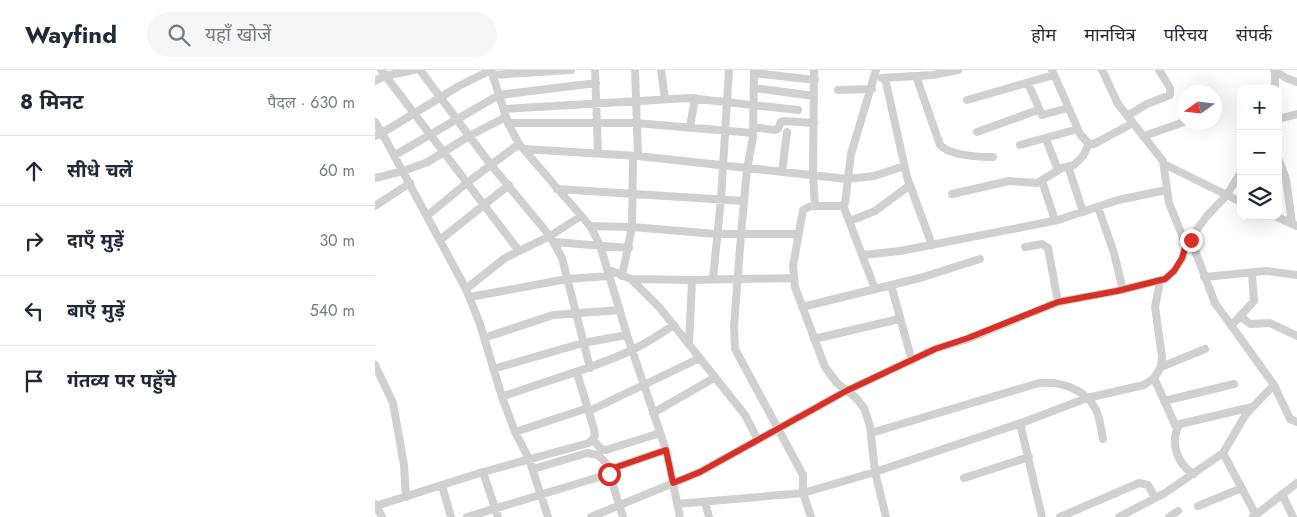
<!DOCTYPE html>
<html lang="hi">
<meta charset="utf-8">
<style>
:root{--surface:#fff;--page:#f6f6f7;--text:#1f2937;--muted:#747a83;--line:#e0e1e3}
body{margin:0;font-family:Jost,"Noto Sans Devanagari",sans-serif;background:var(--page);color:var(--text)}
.controls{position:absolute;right:15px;top:15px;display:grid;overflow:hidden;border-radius:10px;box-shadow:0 5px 20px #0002}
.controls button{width:45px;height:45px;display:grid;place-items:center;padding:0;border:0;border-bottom:1px solid var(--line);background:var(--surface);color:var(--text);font:25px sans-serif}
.compass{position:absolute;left:802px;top:15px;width:45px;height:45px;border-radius:50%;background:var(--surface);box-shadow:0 5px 20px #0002;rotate:256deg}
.stop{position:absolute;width:15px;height:15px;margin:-11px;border:4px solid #d93025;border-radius:50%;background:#fff}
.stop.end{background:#d93025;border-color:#fff;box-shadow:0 1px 5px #0008}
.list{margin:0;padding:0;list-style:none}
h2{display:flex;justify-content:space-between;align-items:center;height:65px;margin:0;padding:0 20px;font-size:21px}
h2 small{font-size:16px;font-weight:400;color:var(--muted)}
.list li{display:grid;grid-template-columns:32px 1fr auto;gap:15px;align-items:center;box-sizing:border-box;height:70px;padding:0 20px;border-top:1px solid var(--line)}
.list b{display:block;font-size:19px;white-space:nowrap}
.list em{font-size:16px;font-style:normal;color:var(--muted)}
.icon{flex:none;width:28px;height:28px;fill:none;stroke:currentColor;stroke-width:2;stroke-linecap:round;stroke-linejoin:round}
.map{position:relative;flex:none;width:922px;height:447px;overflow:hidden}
header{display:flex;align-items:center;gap:30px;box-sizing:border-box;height:70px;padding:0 25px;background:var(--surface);border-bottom:1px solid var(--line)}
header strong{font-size:24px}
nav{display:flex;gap:28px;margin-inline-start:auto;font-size:18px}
.search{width:350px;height:45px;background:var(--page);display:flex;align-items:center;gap:12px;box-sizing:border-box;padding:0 18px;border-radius:28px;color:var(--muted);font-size:19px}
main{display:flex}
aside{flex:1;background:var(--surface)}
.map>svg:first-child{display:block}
</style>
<header>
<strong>Wayfind</strong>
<div class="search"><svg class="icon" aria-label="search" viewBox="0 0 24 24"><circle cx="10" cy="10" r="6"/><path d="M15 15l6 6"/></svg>यहाँ खोजें</div>
<nav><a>होम</a><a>मानचित्र</a><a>परिचय</a><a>संपर्क</a></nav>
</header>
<main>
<aside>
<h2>8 मिनट<small>पैदल · 630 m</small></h2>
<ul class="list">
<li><svg class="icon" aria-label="ahead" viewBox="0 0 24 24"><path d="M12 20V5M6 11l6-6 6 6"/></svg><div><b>सीधे चलें</b></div><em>60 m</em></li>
<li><svg class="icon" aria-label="right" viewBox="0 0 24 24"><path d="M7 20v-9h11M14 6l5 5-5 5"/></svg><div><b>दाएँ मुड़ें</b></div><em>30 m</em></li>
<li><svg class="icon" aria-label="left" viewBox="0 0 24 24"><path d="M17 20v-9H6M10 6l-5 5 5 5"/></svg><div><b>बाएँ मुड़ें</b></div><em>540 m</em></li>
<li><svg class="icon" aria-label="arrive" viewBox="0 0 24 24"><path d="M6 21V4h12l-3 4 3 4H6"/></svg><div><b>गंतव्य पर पहुँचे</b></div></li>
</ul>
</aside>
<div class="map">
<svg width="922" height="447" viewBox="0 0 922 447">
<rect width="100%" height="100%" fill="#fff"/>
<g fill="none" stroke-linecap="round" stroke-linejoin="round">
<path stroke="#d0d0d0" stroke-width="8" d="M 6,0 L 144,181
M 45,0 L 116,95 L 175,166 L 187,188 L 215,298
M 116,0 L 84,16 L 7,63 L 91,219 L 105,254 L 127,327 L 140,362 L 154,389 L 173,447
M 116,0 L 133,53 L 144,74 L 215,156 L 225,175 L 252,265 L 291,380 L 305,447
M 220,0 L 223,83
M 260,0 L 263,86
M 286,0 L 290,29
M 379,0 L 378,67 L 372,99 L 366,165 L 359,256 L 360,279 L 428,405 L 428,423 L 436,447
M 439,0 L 438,105 L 440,136
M 501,0 L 476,84 L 470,133 L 466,136 L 436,136 L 428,140 L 418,196 L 420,217 L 450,297 L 462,313 L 481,328 L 489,338 L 495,356 L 500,402 L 511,447
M 677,0 L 705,64 L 714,74 L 719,74 L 758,53
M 727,0 L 743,34 L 788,91 L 794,133 L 811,175
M 899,0 L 911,8 L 922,12
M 900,1 L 900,19
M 379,3 L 440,10
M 118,5 L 196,0
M 541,6 L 565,75 C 576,86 603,87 618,87
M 507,8 L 558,5 L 583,0
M 510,8 L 532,107 L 557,175
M 0,11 L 10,6 L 39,0
M 653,13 L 667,45 L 693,38
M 379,18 L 439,26
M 463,20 L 497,19
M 592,30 L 679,5
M 129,39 L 314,28 L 423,40
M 752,46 L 772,34 L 795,25 L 795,18 L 784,0
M 903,49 L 922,44
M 0,52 L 7,63 L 0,66
M 133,53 L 260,53 L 378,63
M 315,57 L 320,28
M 378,57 L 399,60 L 403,59 L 406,52 L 409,51 L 439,53
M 602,62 L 663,40
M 769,66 L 809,52
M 671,69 L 683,100
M 645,75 L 703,59
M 149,79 L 263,86 L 472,109 L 499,106 L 529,96
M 20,85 L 124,25 L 221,13
M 903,88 L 911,109 L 917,153
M 789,94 L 866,132
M 693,96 L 708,142
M 407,102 L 412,62
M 0,108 L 28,101 L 53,92 L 94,66 L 131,47
M 667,111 L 680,150
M 182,119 L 369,131
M 577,124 L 634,111 L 662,113 L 687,98 L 699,95 L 708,86 L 714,74
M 468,135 L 500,219
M 0,136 L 35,113
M 723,137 L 739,183 L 748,220
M 53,145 L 93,112 L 144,74
M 900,146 L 922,156
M 475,151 L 500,141 L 535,115
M 215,156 L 257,157 L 341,164 L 423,164
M 65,170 L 134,115
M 816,170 L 840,233 L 899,315 L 915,349 L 922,352
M 179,172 L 254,178
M 650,177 L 667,174 L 673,178 L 683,232
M 488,185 L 525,181 L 648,157 L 683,150 L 743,130 L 791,120
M 232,199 L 256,209 L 285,238 L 370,345 L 382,368
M 247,206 L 257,157 L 258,86
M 829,207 L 891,201 L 922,205
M 256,209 L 317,210
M 338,209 L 346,129 L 354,0
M 516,215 L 537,291
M 91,219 L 130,188 L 175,166 L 206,146
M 95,227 L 192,209 L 234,206
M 427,237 L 545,208 L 605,189
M 865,246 L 875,254 L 895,253 L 922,266
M 856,256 L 879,231 L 877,204
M 109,268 L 178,245 L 245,240
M 439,269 L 524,249
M 314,275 L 317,210 L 419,208
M 0,295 L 18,333 L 29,395 L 31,427
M 786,297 L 830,279
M 118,299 L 208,273 L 252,265
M 779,308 L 802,359
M 127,327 C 170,311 214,300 255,281 C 271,274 285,264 299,255
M 789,331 L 859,314
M 214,341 L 325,288
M 278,343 L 339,308
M 645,353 L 667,447
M 140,362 L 213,338
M 496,363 L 664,313 C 684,311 709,318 720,338 C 725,346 726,360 728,369
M 218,370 L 226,379 L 231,380 L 285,363
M 848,383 L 881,445
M 158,399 L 212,383 L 223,385 L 231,393 L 248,447
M 233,400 L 291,380
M 108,402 L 123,447
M 819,404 C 802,395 794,371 805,354 L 877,337
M 589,408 L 654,387
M 67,416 L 76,447
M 907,424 L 918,447
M 330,432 L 334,447
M 0,434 L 7,447
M 302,434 L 428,423 L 500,402 L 649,352 L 712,328 L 769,315 L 779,308 L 786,297 L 787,287 L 780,237 L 785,211
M 1,436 L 108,402 L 214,373 L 220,366 L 219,359 L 202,303
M 823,436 L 867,418
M 92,447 L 234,404
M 216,447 L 325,402 L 471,321 L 560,279 L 593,269 L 683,232 L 742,221 L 790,209 L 799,201 L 807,189 L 811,175 L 831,147 L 851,126 L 866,102
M 685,447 L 764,413 L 773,415 L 780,428
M 744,447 L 790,423 L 848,383 L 871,344 L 899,315
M 794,447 L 803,441
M 878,447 L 922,413"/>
</g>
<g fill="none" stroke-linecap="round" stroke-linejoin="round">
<path stroke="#d93025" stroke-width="6" d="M 234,404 L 233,400 L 291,380 L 298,413 L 325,402 L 471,321 L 560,279 L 593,268 L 683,232 L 742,221 L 790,209 L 799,201 L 807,188 L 811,175 L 816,170"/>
</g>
</svg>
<div class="controls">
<button>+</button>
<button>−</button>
<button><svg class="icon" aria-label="layers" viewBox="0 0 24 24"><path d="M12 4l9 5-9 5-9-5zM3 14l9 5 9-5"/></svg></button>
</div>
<svg class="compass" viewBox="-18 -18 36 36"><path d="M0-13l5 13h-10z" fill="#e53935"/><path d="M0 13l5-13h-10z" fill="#747a83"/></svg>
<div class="stop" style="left:234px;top:404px"></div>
<div class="stop end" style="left:816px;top:170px"></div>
</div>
</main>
